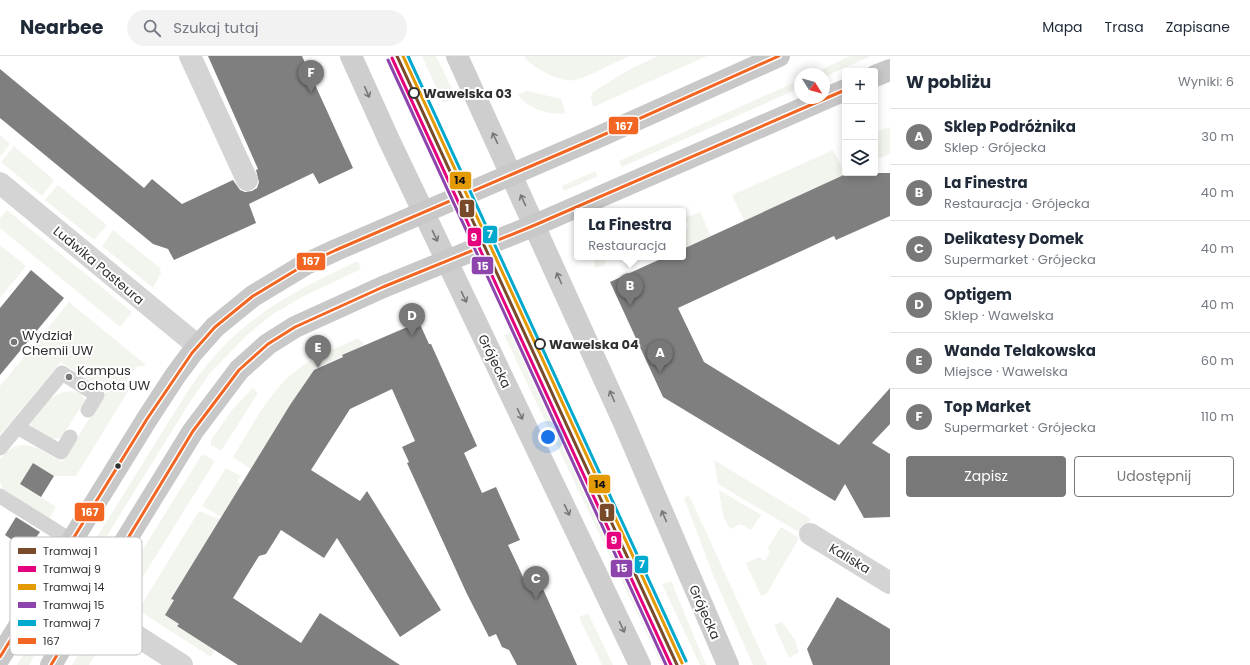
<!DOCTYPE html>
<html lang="pl">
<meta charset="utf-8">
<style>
:root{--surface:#fff;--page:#f2f2f3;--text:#1f2937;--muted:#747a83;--line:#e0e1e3;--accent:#787878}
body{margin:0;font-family:Poppins,sans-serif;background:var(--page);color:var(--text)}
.controls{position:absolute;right:12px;top:12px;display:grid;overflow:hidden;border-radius:4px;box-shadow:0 2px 10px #0003}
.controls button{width:36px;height:36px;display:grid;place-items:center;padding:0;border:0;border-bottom:1px solid var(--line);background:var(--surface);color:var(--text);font:20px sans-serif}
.compass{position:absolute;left:794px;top:12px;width:36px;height:36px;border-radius:50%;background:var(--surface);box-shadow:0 2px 10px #0003;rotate:127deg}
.you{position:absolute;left:548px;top:381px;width:14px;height:14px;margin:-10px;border:3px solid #fff;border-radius:50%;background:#1a73e8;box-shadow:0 0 0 6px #1a73e833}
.badge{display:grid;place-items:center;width:26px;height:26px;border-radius:50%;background:var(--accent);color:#fff;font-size:13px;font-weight:700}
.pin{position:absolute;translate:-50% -33px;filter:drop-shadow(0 1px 2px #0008)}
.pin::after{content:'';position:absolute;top:21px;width:14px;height:12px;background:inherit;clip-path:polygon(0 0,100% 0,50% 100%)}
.popup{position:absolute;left:574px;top:152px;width:112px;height:52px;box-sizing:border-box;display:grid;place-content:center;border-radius:4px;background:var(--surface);filter:drop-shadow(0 1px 3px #0005);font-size:13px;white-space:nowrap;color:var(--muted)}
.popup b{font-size:15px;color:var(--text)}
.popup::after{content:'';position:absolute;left:50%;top:100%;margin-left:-8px;border:8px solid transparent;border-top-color:var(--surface)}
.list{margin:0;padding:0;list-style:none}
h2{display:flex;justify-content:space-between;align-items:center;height:52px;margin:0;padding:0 16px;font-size:17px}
h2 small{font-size:13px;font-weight:400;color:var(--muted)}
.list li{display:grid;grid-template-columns:26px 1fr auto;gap:12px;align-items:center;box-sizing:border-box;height:56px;padding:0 16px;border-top:1px solid var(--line)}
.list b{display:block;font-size:15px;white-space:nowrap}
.list p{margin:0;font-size:13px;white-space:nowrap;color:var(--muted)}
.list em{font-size:13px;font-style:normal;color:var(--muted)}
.actions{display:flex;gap:8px;padding:12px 16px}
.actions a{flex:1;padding:9px 0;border:1px solid var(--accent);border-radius:4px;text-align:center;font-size:14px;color:var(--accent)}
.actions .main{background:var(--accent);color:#fff}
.icon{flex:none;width:22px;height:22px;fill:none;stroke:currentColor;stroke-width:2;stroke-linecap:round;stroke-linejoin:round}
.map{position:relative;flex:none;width:890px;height:609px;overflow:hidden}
header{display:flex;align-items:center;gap:24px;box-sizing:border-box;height:56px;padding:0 20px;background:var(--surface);border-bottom:1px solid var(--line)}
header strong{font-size:19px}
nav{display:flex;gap:22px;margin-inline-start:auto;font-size:14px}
.search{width:280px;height:36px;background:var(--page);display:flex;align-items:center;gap:10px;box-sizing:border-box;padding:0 14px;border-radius:22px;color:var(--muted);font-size:15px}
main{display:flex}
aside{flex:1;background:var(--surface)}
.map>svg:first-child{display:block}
</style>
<header>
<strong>Nearbee</strong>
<div class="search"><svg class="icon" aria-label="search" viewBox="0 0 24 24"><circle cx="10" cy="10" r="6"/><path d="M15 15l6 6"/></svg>Szukaj tutaj</div>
<nav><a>Mapa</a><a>Trasa</a><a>Zapisane</a></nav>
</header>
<main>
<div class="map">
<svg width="890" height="609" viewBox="0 0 890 609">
<rect width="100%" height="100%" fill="#fff"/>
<path fill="#f2f5ed" d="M 422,0 L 436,0 L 456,41 L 443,47 Z
M 524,0 L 630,0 C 615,6 589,21 575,24 C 562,27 531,12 524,0 Z
M 658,0 L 707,0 L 593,51 L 591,41 L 593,36 L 632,12 Z
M 849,0 L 871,0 L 824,21 L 824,18 L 813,18 Z
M 800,24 L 800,32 L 622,111 L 619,105 Z
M 527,35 L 561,43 L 566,57 C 551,60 528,53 518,39 Z
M 890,71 L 890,98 L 875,104 L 875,76 Z
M 0,79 L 10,88 L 0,101 Z
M 14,90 L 54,124 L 42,140 L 1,106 Z
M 833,94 L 846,118 L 744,165 L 732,139 Z
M 595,115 L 598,120 L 564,135 L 562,130 Z
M 58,129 L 107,169 L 94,184 L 45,144 Z
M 7,154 L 132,256 L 121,270 L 119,270 L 0,172 L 0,162 Z
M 700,156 L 711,180 L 683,193 L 683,173 L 688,171 L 685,162 Z
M 113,174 L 160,212 L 161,217 L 153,232 L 102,190 Z
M 0,189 L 26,210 L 0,242 Z
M 593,201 L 608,201 L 604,209 L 595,212 Z
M 627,201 L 645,201 L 626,212 L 624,207 Z
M 358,205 L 361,213 L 304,240 L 273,258 L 247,279 L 210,317 L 188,349 L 76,530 L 29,609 L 17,609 L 184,341 C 229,269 283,240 358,205 Z
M 69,246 L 146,309 L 136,311 L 126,326 L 129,334 L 76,420 L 54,420 L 33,407 L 20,428 L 56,451 L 49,463 L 4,434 L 0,427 L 0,403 C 21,376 40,394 62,406 L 106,336 L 61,306 L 0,379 L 0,330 Z
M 518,274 L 671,609 L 662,609 L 504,279 Z
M 358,282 L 365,289 L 314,314 L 252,414 L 233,401 C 252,371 270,332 301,311 C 318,299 339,291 358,282 Z
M 253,332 L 258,337 L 221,395 L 211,389 L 211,384 L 232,354 Z
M 73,335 L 81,337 L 85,344 L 62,381 C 50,387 38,375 29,368 C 41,353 51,335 73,335 Z
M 205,399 L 215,405 L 119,559 L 114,550 L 115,538 L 201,400 Z
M 714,404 L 811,463 L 802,478 L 718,428 Z
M 226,412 L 241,420 L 237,426 L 242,430 L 222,461 L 202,450 Z
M 719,434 L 761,459 L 751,474 L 741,468 L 730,473 L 723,460 Z
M 689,439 L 767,609 L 753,609 L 713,519 L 684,442 Z
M 199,455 L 221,464 L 171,543 L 174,544 L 167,556 L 167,560 L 179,568 L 177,570 L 215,594 L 211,601 L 141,556 L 140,551 Z
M 781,471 L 799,482 L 767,537 L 761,540 L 746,507 L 759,501 L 765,505 L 770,495 L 767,493 Z
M 671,525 L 706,609 L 700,609 L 662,528 Z
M 588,557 L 613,609 L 602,609 L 579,561 Z
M 782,566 L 795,584 L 799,596 L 789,602 L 774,569 Z
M 100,575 L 108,577 L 89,609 L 72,609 L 89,580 L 91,577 Z"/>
<path fill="#7f7f7f" d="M 208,0 L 302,0 L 353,112 L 319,128 L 313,117 L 249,148 L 256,167 L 174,204 L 168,193 L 153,188 L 0,62 L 0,13 L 144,132 L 152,123 L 182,148 L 233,124 L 240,134 L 245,136 L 252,135 L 257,132 L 259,126 L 256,114 L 258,113 Z
M 848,117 L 890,117 L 890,160 L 836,184 L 834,180 L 678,252 L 704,306 L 839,389 L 890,332 L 890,368 L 872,387 L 890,398 L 890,461 L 864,462 L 845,428 L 835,445 L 663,341 L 610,226 L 665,201 L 683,201 L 683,193 Z
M 31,214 L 64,242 L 0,319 L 0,252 Z
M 419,266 L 429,288 L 431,288 L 477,390 L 464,397 L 482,437 L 496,431 L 520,484 L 508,489 L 518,510 L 527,530 L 539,524 L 577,609 L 517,609 L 509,594 L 502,591 L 496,578 L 489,581 L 467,538 L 407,407 L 409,406 L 402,391 L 415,385 L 392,333 L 350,353 L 311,414 L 360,445 L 367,435 L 441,554 L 400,581 L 337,482 L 324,502 L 281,474 L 266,498 L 259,500 L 233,542 L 301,587 L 320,557 L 400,609 L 238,609 L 177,570 L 179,568 L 165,559 L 174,544 L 171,543 L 290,349 L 314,314 L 343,301 L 342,299 Z
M 33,407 L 54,420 L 41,441 L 20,428 Z
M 16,461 L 40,476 L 27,494 L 5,479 Z
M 837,541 L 890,573 L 890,609 L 813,609 L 807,593 Z"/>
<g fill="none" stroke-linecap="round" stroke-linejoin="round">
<path stroke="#d4d4d4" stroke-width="15" d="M 17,371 L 61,396 L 70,381
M 0,392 L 62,317 L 97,339 L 88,354
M 0,440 L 72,485"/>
<path stroke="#d4d4d4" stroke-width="22" d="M 190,0 L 247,124
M 0,127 L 198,290
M 810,478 L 890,527
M 94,536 L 100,550 L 109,562 L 182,609"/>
<path stroke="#cecece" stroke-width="22" d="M 351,0 L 389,84 L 640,609
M 457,0 L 624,367 L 728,609"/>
<path stroke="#c8c8c8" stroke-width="22" d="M 875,20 L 890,14
M 0,601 L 147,363 L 175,320 L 192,297 L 215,271 L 253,240 L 306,208 L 336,194 L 594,83 L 779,0
M 51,609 L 94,536 L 193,375 L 239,314 L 268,288 L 295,271 L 383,231 L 535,169 L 845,34"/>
<defs>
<path id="bus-1" d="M 0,601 L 147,363 L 192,297 L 215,271 L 253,240 L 306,208 L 336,194 L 594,83 L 779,0
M 51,609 L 193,375 L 239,314 L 268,288 L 295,271 L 383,231 L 535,169 L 845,34"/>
</defs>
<use href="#bus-1" stroke="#fff" stroke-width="6"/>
<use href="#bus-1" stroke="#f26522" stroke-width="3"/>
<defs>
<path id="tram-1" d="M 397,0 L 677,609"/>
<path id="tram-2" d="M 392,2 L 671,609"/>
<path id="tram-3" d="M 403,0 L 682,607"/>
<path id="tram-4" d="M 388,4 L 666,609"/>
<path id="tram-5" d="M 408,0 L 686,605"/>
</defs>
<use href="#tram-1" stroke="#fff" stroke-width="6"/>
<use href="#tram-2" stroke="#fff" stroke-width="6"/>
<use href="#tram-3" stroke="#fff" stroke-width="6"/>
<use href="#tram-4" stroke="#fff" stroke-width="6"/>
<use href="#tram-5" stroke="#fff" stroke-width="6"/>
<use href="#tram-1" stroke="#7a4b2a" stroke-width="3"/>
<use href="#tram-2" stroke="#e5007d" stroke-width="3"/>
<use href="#tram-3" stroke="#e39a05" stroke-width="3"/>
<use href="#tram-4" stroke="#8e44ad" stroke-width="3"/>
<use href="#tram-5" stroke="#00a9ce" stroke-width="3"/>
</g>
<defs><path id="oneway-shaft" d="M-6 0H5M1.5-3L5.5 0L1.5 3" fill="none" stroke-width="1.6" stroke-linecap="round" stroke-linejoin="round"/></defs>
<g stroke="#777">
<use href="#oneway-shaft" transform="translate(367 36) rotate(66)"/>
<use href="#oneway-shaft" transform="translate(495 82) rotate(-115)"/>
<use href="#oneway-shaft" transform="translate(523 144) rotate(-115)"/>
<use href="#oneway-shaft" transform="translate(435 180) rotate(64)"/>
<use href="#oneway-shaft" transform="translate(559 222) rotate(-114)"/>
<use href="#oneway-shaft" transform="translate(464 241) rotate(64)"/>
<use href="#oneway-shaft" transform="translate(612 340) rotate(-114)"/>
<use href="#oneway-shaft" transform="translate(520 358) rotate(64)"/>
<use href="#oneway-shaft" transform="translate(567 454) rotate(65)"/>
<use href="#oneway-shaft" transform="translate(664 460) rotate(-113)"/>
<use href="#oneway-shaft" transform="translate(622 571) rotate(65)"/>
</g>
<g fill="#fff" stroke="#303030" stroke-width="2">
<circle cx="414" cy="37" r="5"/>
<circle cx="540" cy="288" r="5"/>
</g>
<g fill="#787878" stroke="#fff" stroke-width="1.5">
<circle cx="14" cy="286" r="4"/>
<circle cx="69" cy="321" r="4"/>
</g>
<circle fill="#303030" stroke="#fff" stroke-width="1.5" cx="118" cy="410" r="3.5"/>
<g text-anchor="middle" stroke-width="4" stroke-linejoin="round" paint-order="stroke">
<g font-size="13" font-weight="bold" fill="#303030" stroke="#fff" text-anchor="start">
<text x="423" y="42">Wawelska 03</text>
<text x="549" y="293">Wawelska 04</text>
</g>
<g font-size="13" fill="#303030" stroke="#fff">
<text transform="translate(99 209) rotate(40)" y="5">Ludwika Pasteura</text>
<text transform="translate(495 305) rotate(64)" y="5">Grójecka</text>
<text transform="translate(850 502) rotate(31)" y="5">Kaliska</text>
<text transform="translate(705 556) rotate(66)" y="5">Grójecka</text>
</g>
<g font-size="13" fill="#303030" stroke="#fff" text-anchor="start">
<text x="22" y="284">Wydział<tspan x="22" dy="15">Chemii UW</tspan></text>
<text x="77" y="319">Kampus<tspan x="77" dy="15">Ochota UW</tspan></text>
</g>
</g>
<rect x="10" y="481" width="132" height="118" rx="6" fill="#fff" stroke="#c1c1c1" stroke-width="1"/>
<rect x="18" y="492" width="18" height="6" fill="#7a4b2a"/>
<rect x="18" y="510" width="18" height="6" fill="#e5007d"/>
<rect x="18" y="528" width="18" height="6" fill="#e39a05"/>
<rect x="18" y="546" width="18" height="6" fill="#8e44ad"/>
<rect x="18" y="564" width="18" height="6" fill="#00a9ce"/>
<rect x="18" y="582" width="18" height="6" fill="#f26522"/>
<g font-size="11" fill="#303030">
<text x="43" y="499">Tramwaj 1</text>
<text x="43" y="517">Tramwaj 9</text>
<text x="43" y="535">Tramwaj 14</text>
<text x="43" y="553">Tramwaj 15</text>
<text x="43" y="571">Tramwaj 7</text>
<text x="43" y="589">167</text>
</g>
<g stroke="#fff" stroke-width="1.5">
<rect x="608" y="60" width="31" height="19" rx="4" fill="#f26522"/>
<rect x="449" y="115" width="23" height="19" rx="4" fill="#e39a05"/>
<rect x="459" y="143" width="16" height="19" rx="4" fill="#7a4b2a"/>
<rect x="482" y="169" width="16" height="19" rx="4" fill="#00a9ce"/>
<rect x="467" y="171" width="15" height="20" rx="4" fill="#e5007d"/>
<rect x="296" y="196" width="30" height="19" rx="4" fill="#f26522"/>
<rect x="471" y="200" width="23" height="19" rx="4" fill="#8e44ad"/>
<rect x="588" y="418" width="23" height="20" rx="4" fill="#e39a05"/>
<rect x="74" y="446" width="31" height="20" rx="4" fill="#f26522"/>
<rect x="599" y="447" width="16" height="19" rx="4" fill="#7a4b2a"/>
<rect x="606" y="475" width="16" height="19" rx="4" fill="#e5007d"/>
<rect x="634" y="499" width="15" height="19" rx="4" fill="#00a9ce"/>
<rect x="610" y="503" width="23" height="19" rx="4" fill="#8e44ad"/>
</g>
<g font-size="11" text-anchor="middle" font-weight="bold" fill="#fff">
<text x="624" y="74">167</text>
<text x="467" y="156">1</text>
<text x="490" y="182">7</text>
<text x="474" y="185">9</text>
<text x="311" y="209">167</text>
<text x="483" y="214">15</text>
<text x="90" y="460">167</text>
<text x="607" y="461">1</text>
<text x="614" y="488">9</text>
<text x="642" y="512">7</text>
<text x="622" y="516">15</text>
</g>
<g font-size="11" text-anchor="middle" font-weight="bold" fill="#111">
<text x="460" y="128">14</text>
<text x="600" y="432">14</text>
</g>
</svg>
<div class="controls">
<button>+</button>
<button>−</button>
<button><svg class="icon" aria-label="layers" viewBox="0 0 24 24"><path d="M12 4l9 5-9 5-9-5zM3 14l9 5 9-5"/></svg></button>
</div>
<svg class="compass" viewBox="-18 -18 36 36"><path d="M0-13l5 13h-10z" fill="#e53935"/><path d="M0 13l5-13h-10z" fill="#747a83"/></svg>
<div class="you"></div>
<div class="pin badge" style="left:660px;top:317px">A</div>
<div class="pin badge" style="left:630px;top:250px">B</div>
<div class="popup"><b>La Finestra</b>Restauracja</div>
<div class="pin badge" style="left:536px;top:543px">C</div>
<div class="pin badge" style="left:412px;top:280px">D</div>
<div class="pin badge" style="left:318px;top:312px">E</div>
<div class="pin badge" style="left:311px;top:37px">F</div>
</div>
<aside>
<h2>W pobliżu<small>Wyniki: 6</small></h2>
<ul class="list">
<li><span class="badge">A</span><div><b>Sklep Podróżnika</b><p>Sklep · Grójecka</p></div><em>30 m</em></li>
<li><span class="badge">B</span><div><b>La Finestra</b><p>Restauracja · Grójecka</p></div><em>40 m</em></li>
<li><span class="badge">C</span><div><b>Delikatesy Domek</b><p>Supermarket · Grójecka</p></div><em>40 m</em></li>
<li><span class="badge">D</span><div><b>Optigem</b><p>Sklep · Wawelska</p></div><em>40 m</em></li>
<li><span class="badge">E</span><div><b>Wanda Telakowska</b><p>Miejsce · Wawelska</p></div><em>60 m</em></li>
<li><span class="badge">F</span><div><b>Top Market</b><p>Supermarket · Grójecka</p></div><em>110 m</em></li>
</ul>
<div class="actions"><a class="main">Zapisz</a><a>Udostępnij</a></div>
</aside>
</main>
